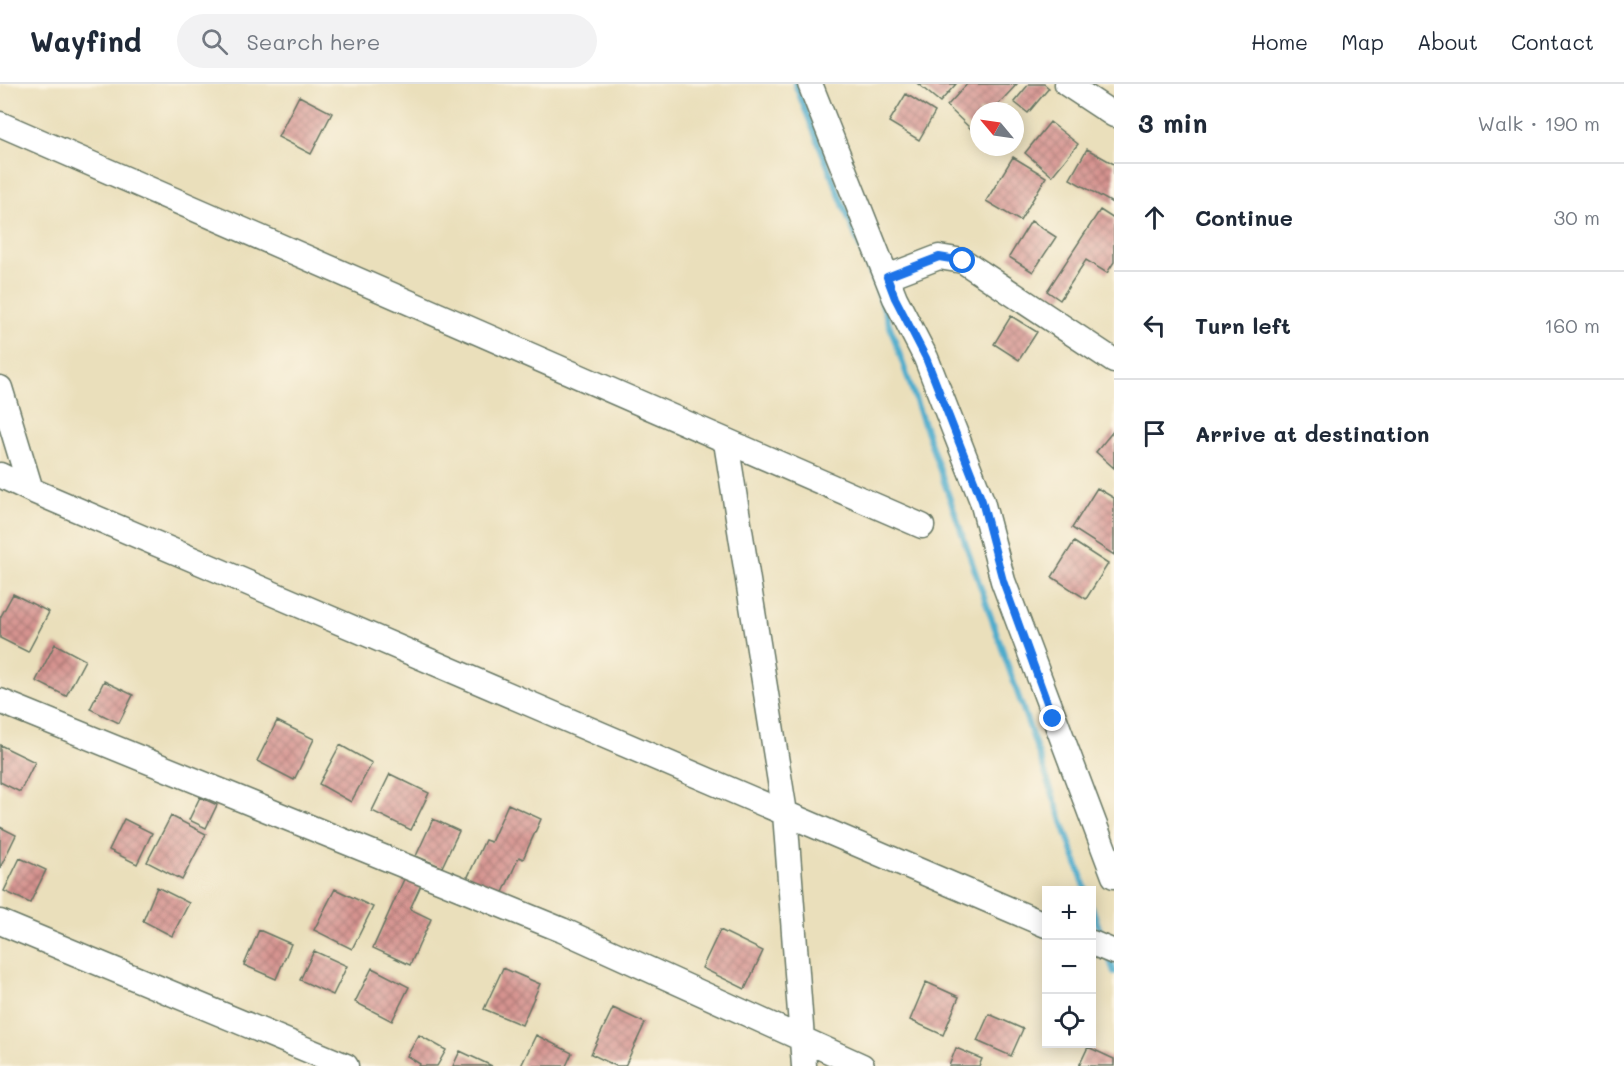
<!DOCTYPE html>
<meta charset="utf-8">
<style>
:root{--surface:#fff;--page:#f2f2f3;--text:#1f2937;--muted:#747a83;--line:#e0e1e3}
body{margin:0;font-family:Mali,sans-serif;background:var(--page);color:var(--text)}
.controls{position:absolute;right:18px;bottom:18px;display:grid;overflow:hidden;border-radius:0px;box-shadow:0 3px 15px #0003}
.controls button{width:54px;height:54px;display:grid;place-items:center;padding:0;border:0;border-bottom:2px solid var(--line);background:var(--surface);color:var(--text);font:30px sans-serif}
.compass{position:absolute;left:970px;top:18px;width:54px;height:54px;border-radius:50%;background:var(--surface);box-shadow:0 3px 15px #0003;rotate:299deg}
.stop{position:absolute;width:18px;height:18px;margin:-14px;border:4px solid #1a73e8;border-radius:50%;background:#fff}
.stop.end{background:#1a73e8;border-color:#fff;box-shadow:0 2px 6px #0008}
.list{margin:0;padding:0;list-style:none}
h2{display:flex;justify-content:space-between;align-items:center;height:78px;margin:0;padding:0 24px;font-size:26px}
h2 small{font-size:20px;font-weight:400;color:var(--muted)}
.list li{display:grid;grid-template-columns:39px 1fr auto;gap:18px;align-items:center;box-sizing:border-box;height:108px;padding:0 24px;border-top:2px solid var(--line)}
.list b{display:block;font-size:22px;white-space:nowrap}
.list em{font-size:20px;font-style:normal;color:var(--muted)}
.icon{flex:none;width:33px;height:33px;fill:none;stroke:currentColor;stroke-width:2;stroke-linecap:round;stroke-linejoin:round}
.map{position:relative;flex:none;width:1114px;height:982px;overflow:hidden}
header{display:flex;align-items:center;gap:36px;box-sizing:border-box;height:84px;padding:0 30px;background:var(--surface);border-bottom:2px solid var(--line)}
header strong{font-size:28px}
nav{display:flex;gap:33px;margin-inline-start:auto;font-size:21px}
.search{width:420px;height:54px;background:var(--page);display:flex;align-items:center;gap:15px;box-sizing:border-box;padding:0 21px;border-radius:33px;color:var(--muted);font-size:22px}
main{display:flex}
aside{flex:1;background:var(--surface)}
.map>svg:first-child{display:block}
</style>
<header>
<strong>Wayfind</strong>
<div class="search"><svg class="icon" aria-label="search" viewBox="0 0 24 24"><circle cx="10" cy="10" r="6"/><path d="M15 15l6 6"/></svg>Search here</div>
<nav><a>Home</a><a>Map</a><a>About</a><a>Contact</a></nav>
</header>
<main>
<div class="map">
<svg width="1114" height="982" viewBox="0 0 1114 982">
<defs>
<pattern id="building-cross-hatch" width="8" height="8" patternUnits="userSpaceOnUse" patternTransform="scale(1.5)"><rect width="8" height="8" fill="#d5938f"/><path d="M0 0l8 8M0 8l8-8" fill="none" stroke="#ac7976"/></pattern>
</defs>
<rect width="100%" height="100%" fill="#fcf5e5"/>
<filter id="ink" filterUnits="userSpaceOnUse"><feTurbulence type="fractalNoise" baseFrequency=".0167" numOctaves="2"/><feDisplacementMap in="SourceGraphic" scale="12" xChannelSelector="R" yChannelSelector="G"/><feConvolveMatrix kernelMatrix="1 2 1 2 8 2 1 2 1" color-interpolation-filters="sRGB"/></filter>
<filter id="wash" filterUnits="userSpaceOnUse"><feTurbulence type="fractalNoise" baseFrequency=".008" numOctaves="4" result="noise"/><feDisplacementMap in="SourceGraphic" scale="24" xChannelSelector="R" yChannelSelector="G"/><feGaussianBlur stdDeviation="1.35" result="paint"/><feColorMatrix in="noise" values="0 0 0 0 0 0 0 0 0 0 0 0 0 0 0 0 0 1.4 0 .05"/><feComposite in="paint" operator="in"/></filter>
<g filter="url(#wash)">
<rect width="100%" height="100%" fill="#eadfbb"/>
<g fill="none" stroke-linecap="round" stroke-linejoin="round">
<path stroke="#4daccc" stroke-width="6" d="M 795,0 L 878,208 L 1086,806
M 1092,823 L 1103,856
M 1109,874 L 1114,888"/>
</g>
<g id="blocks">
<path fill="url(#building-cross-hatch)" d="M 918,0 L 956,0 L 940,18 Z
M 967,0 L 1017,0 L 992,27 L 979,27 L 979,40 L 973,47 L 947,22 Z
M 1029,0 L 1044,0 L 1049,4 L 1028,29 L 1014,18 Z
M 906,10 L 935,28 L 919,56 L 889,38 Z
M 299,12 L 332,29 L 311,70 L 278,53 Z
M 1050,38 L 1078,60 L 1052,92 L 1025,69 Z
M 1087,65 L 1114,80 L 1114,120 L 1070,95 Z
M 1013,73 L 1046,93 L 1020,137 L 986,117 Z
M 1100,126 L 1114,135 L 1114,178 L 1107,189 L 1086,176 L 1060,216 L 1047,207 Z
M 1031,137 L 1056,153 L 1033,188 L 1009,173 Z
M 1011,232 L 1037,248 L 1019,276 L 994,260 Z
M 1114,346 L 1114,384 L 1096,368 Z
M 1097,404 L 1114,414 L 1114,471 L 1072,444 Z
M 1074,458 L 1108,480 L 1086,515 L 1052,493 Z
M 13,510 L 49,528 L 28,568 L 0,554 L 0,534 Z
M 55,560 L 85,576 L 66,612 L 36,597 Z
M 104,597 L 133,611 L 119,639 L 90,625 Z
M 277,637 L 314,655 L 294,696 L 257,677 Z
M 0,661 L 35,678 L 20,708 L 0,698 Z
M 340,661 L 372,679 L 351,718 L 319,700 Z
M 390,690 L 429,709 L 411,746 L 372,727 Z
M 200,713 L 217,721 L 206,744 L 189,736 Z
M 508,720 L 541,735 L 523,775 L 519,773 L 501,813 L 466,797 L 485,756 L 491,758 Z
M 171,732 L 206,750 L 182,796 L 147,778 Z
M 124,735 L 152,749 L 137,780 L 109,766 Z
M 433,735 L 459,747 L 442,783 L 416,772 Z
M 0,743 L 16,751 L 0,784 Z
M 20,774 L 46,786 L 30,819 L 4,807 Z
M 405,793 L 421,801 L 410,825 L 431,835 L 410,881 L 373,864 Z
M 157,803 L 189,819 L 172,852 L 143,837 Z
M 335,805 L 373,823 L 352,865 L 314,846 Z
M 259,846 L 291,860 L 276,895 L 244,881 Z
M 720,846 L 763,867 L 745,905 L 702,884 Z
M 314,867 L 347,882 L 333,911 L 300,896 Z
M 372,884 L 409,903 L 392,937 L 355,918 Z
M 503,884 L 540,900 L 522,941 L 484,925 Z
M 926,898 L 959,913 L 943,951 L 910,936 Z
M 613,924 L 645,939 L 625,982 L 616,982 L 591,970 Z
M 989,930 L 1023,945 L 1011,972 L 977,957 Z
M 419,951 L 446,966 L 437,982 L 419,982 L 420,980 L 407,972 Z
M 536,951 L 572,969 L 566,982 L 521,982 Z
M 1088,963 L 1114,975 L 1114,982 L 1079,982 Z
M 956,964 L 982,975 L 979,982 L 949,982 Z
M 460,967 L 492,982 L 453,982 Z"/>
</g>
</g>
<g filter="url(#ink)">
<use href="#blocks" fill-opacity="0" stroke="#667663" stroke-width="1.5"/>
<g fill="none" stroke-linecap="round" stroke-linejoin="round">
<defs>
<path id="minor" d="M 810,0 L 895,214 L 926,274 L 982,417 L 1003,497 L 1114,792
M 1067,0 L 1114,31
M 0,40 L 922,442
M 887,193 L 939,173 L 963,177 L 1114,277
M 0,304 L 31,406
M 726,358 L 785,729 L 804,982
M 0,391 L 31,406 L 1046,841
M 0,617 L 562,846 L 862,982
M 0,838 L 346,982
M 1092,859 L 1114,868"/>
</defs>
<use href="#minor" stroke="#667663" stroke-width="27"/>
<use href="#minor" stroke="#fff" stroke-width="24"/>
</g>
</g>
<g fill="none" stroke-linecap="round" stroke-linejoin="round" filter="url(#ink)">
<path stroke="#1a73e8" stroke-width="8" d="M 963,177 L 939,173 L 887,193 L 895,214 L 926,274 L 982,417 L 1003,497 L 1053,635"/>
</g>
</svg>
<div class="controls">
<button>+</button>
<button>−</button>
<button><svg class="icon" aria-label="locate" viewBox="0 0 24 24"><circle cx="12" cy="12" r="6"/><path d="M12 2v4M12 18v4M2 12h4M18 12h4"/></svg></button>
</div>
<svg class="compass" viewBox="-18 -18 36 36"><path d="M0-13l5 13h-10z" fill="#e53935"/><path d="M0 13l5-13h-10z" fill="#747a83"/></svg>
<div class="stop" style="left:963px;top:177px"></div>
<div class="stop end" style="left:1053px;top:635px"></div>
</div>
<aside>
<h2>3 min<small>Walk · 190 m</small></h2>
<ul class="list">
<li><svg class="icon" aria-label="ahead" viewBox="0 0 24 24"><path d="M12 20V5M6 11l6-6 6 6"/></svg><div><b>Continue</b></div><em>30 m</em></li>
<li><svg class="icon" aria-label="left" viewBox="0 0 24 24"><path d="M17 20v-9H6M10 6l-5 5 5 5"/></svg><div><b>Turn left</b></div><em>160 m</em></li>
<li><svg class="icon" aria-label="arrive" viewBox="0 0 24 24"><path d="M6 21V4h12l-3 4 3 4H6"/></svg><div><b>Arrive at destination</b></div></li>
</ul>
</aside>
</main>
